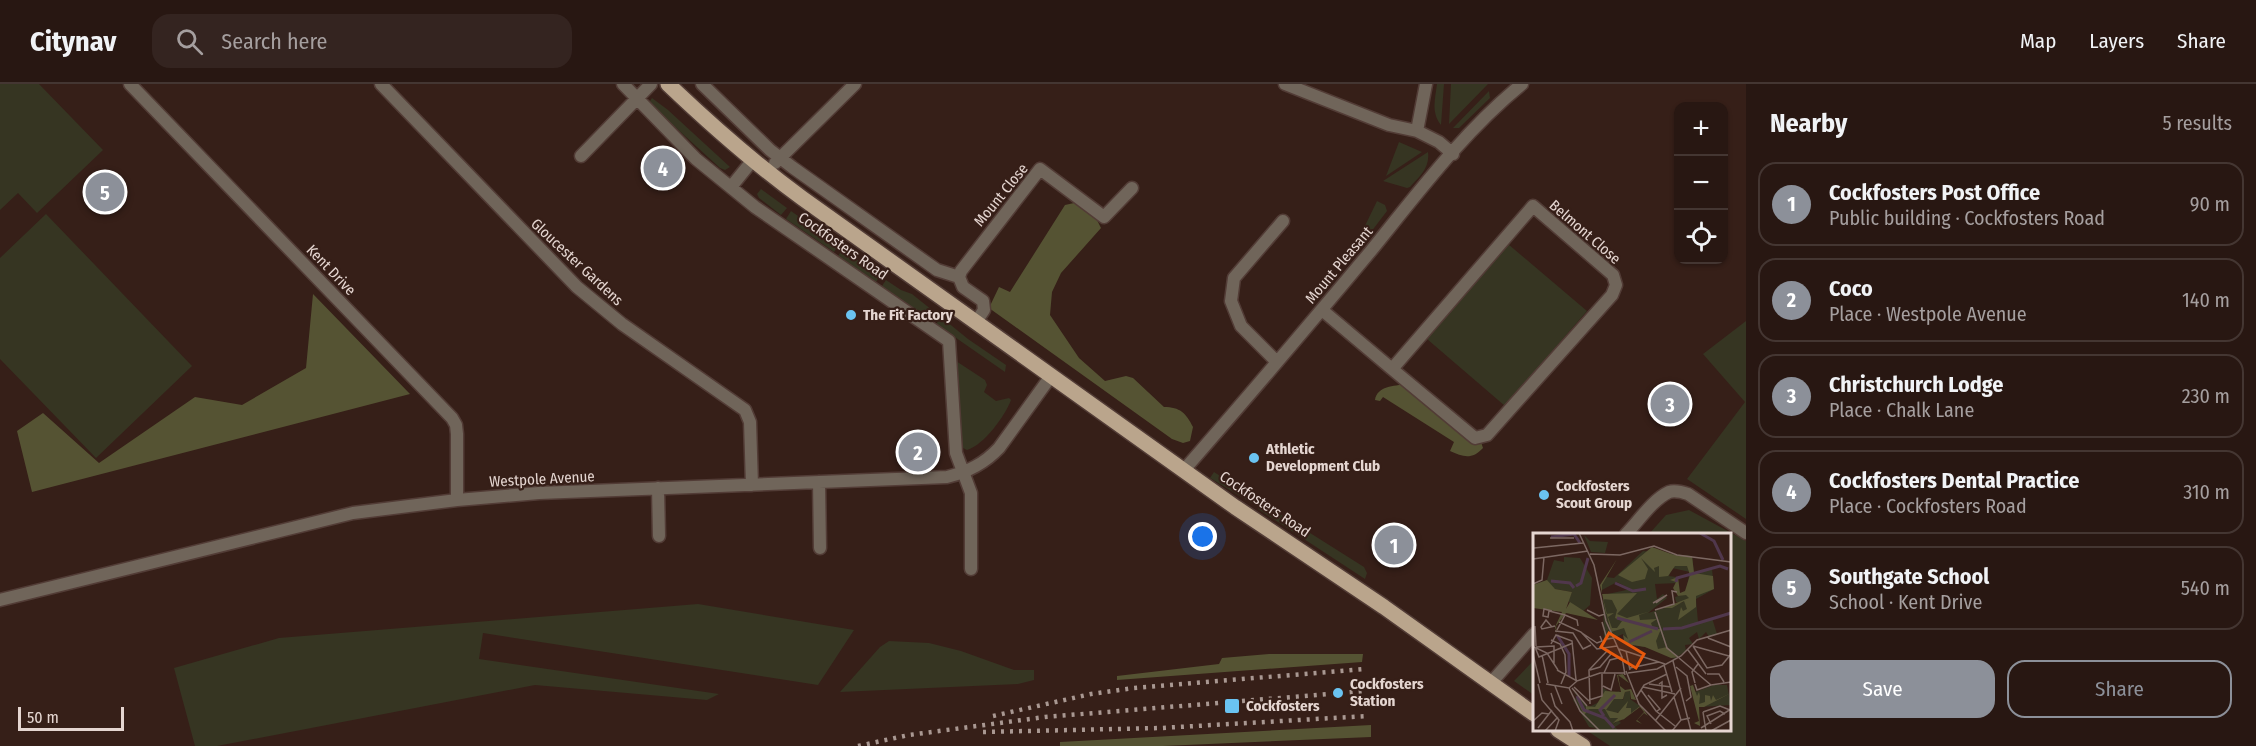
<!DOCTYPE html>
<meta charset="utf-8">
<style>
:root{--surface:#281712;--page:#342420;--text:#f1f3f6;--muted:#a59f9f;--line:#443632;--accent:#8c9099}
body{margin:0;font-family:"Fira Sans Condensed",sans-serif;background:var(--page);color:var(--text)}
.controls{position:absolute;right:18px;top:18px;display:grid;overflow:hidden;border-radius:12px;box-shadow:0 2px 4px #0004}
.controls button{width:54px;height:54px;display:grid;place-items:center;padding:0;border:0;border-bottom:2px solid var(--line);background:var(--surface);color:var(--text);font:30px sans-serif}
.scale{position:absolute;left:18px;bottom:15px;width:106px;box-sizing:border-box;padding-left:6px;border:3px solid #e5d6d1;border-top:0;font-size:16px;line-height:21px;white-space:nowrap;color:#e5d6d1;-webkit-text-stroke:4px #361f18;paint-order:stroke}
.you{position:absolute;left:1203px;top:453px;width:21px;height:21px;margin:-15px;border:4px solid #fff;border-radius:50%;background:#1a73e8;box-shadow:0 0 0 9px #1a73e833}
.badge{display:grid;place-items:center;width:39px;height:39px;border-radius:50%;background:var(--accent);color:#fff;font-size:20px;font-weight:700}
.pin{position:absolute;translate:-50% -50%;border:3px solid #fff;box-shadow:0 2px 6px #0006}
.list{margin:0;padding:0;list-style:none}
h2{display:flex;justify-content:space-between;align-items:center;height:78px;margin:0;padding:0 24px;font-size:26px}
h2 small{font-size:20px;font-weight:400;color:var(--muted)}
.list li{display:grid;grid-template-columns:39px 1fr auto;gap:18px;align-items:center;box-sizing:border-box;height:84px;margin:0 12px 12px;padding:0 12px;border:2px solid var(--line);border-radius:18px}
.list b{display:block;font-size:22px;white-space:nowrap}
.list p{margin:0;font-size:20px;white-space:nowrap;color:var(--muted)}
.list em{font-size:20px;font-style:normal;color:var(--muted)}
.actions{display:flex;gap:12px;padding:18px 24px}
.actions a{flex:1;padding:14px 0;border:2px solid var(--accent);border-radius:18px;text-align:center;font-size:21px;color:var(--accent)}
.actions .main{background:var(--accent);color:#fff}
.icon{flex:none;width:33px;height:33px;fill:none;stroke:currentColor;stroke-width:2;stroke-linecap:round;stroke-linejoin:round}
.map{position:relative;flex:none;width:1746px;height:662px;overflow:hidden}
header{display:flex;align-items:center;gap:36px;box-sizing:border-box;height:84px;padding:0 30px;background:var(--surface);border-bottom:2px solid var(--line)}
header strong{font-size:28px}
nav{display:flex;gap:33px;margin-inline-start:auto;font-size:21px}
.search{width:420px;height:54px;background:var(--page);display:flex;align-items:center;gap:15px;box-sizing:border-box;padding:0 21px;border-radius:18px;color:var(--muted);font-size:22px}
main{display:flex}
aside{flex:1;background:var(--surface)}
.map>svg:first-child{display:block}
</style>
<header>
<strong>Citynav</strong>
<div class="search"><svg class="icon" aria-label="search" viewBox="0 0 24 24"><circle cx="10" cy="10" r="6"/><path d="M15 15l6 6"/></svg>Search here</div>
<nav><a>Map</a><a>Layers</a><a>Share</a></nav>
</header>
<main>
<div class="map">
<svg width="1746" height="662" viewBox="0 0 1746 662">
<rect width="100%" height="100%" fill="#361f18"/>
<path fill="#363522" d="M 0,0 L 39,0 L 103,66 L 37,129 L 18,109 L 0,126 Z
M 1437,0 L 1444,0 L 1441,41 C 1431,28 1435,16 1437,0 Z
M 1451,0 L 1488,0 L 1449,40 Z
M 1489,7 L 1490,14 L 1459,44 L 1453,44 Z
M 652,14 L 668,26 L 730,83 L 725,86 L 720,84 L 652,22 L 650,17 Z
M 1399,58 L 1422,68 L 1386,92 Z
M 1428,68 C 1430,84 1420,92 1410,103 L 1407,104 L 1383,97 Z
M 761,105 L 787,124 L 781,131 L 759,114 L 757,110 Z
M 1377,117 L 1385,121 L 1387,127 L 1371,148 L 1366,150 L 1362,148 Z
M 791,127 L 839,161 L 834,168 L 786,135 Z
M 46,130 L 192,282 L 96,374 L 0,275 L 0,174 Z
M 1508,160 L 1587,227 L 1505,322 L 1427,255 Z
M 843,165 L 880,192 L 876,198 L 838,172 Z
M 886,196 L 901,206 L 912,210 L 937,230 L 932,237 L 882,202 Z
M 941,233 L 968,255 L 1006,281 L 1005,288 L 936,240 Z
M 1746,237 L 1746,435 L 1687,395 L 1745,318 L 1703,270 Z
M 956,277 L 985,296 L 987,301 L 984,308 L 996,317 L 1009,314 L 1011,316 C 1005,332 984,361 967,366 L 963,364 L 959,355 Z
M 1214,388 L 1256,415 L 1253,420 L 1210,394 Z
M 1261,418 L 1364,483 L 1367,489 L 1365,495 L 1258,425 Z
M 1689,426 L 1746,457 L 1746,662 L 1610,662 L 1586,646 L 1730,646 L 1730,450 L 1649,450 L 1666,431 Z
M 698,520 L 854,546 L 818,601 L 483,549 L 479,575 L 719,610 L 707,616 L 535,601 L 217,662 L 195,662 L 174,584 L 279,554 Z
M 889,557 L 929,559 L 961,567 L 1014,586 L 1034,586 L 1034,596 L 1018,600 L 840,608 L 880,563 Z
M 1534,576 L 1534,611 L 1514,597 Z"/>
<path fill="#555333" d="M 1074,119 L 1095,132 L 1101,144 L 1061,189 L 1052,208 L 1050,231 L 1079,274 L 1105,297 L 1126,292 L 1133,294 L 1164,323 C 1180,323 1186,329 1193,343 L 1190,357 L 1183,359 L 1172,355 L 989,224 L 999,203 L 1010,208 L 1065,121 Z
M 313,210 L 410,310 L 32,408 L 17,347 L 43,329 L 99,379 L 195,313 L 242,321 L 306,284 Z
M 1406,300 L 1481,358 L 1483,364 C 1472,376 1463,373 1450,367 L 1454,358 L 1383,313 L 1380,317 L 1375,316 C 1377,302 1394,302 1406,300 Z
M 1269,570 L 1363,570 L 1362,578 L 1117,596 L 1117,592 L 1219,580 L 1222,574 Z
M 1371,641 L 1371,653 L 1163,662 L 1060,662 L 1060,658 Z"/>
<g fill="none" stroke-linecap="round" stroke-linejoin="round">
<defs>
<path id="street" d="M 130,0 L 452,334 L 456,341 L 457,350 L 457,416
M 381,0 L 577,203 L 622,240 L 745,326 L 750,338 L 752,401
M 623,0 L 696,75 L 755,123 L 949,257 L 956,369 L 971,409 L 971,485
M 702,0 L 770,66 L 792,83 L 937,186 L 959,193
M 1285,0 L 1389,41 L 1417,47
M 1426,0 L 1417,47 L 1439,58 L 1453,70
M 581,72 L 651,0
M 775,79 L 855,0
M 731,103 L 752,77
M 1533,122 L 1613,191 L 1616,201 L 1612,211 L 1487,351 L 1475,354 L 1392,285 Z
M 959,193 L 961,187 L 1040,85 L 1104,133 L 1132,104
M 959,193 L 963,203 L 983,217 L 984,226 L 976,238
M 1322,226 L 1392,285
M 1276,277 L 1241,242 L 1231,217 L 1234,194 L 1283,137
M 1184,386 C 1247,314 1309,241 1370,168 C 1417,110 1464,47 1522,0
M 819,398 L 820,464
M 658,404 L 659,452
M 1626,450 C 1638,438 1652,416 1669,408 C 1675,406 1682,408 1688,410 L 1746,449
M 0,516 L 353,429 L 457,416 L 539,409 L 947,393 C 968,388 984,380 999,364 L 1051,292
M 1490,600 L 1534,550"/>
<path id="primary" d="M 668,0 C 711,41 754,79 802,114 L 1235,423 L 1384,523 L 1534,630
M 1558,646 L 1583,662"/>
</defs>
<use href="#street" stroke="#523c36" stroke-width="15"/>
<use href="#primary" stroke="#523c36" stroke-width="18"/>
<use href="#street" stroke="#70655a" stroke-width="12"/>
<use href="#primary" stroke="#baa58c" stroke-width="15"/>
<path stroke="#a99892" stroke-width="4.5" stroke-dasharray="3 6" stroke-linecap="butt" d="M 993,632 L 1091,610 L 1134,604 L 1364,585
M 983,648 L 1161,644 L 1368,632
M 858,662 L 909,651 L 1045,633 L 1366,607"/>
</g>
<g fill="#6ac3f1" stroke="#361f18" stroke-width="2">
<circle cx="851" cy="231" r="6"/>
<circle cx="1254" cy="374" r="6"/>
<circle cx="1544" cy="411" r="6"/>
<circle cx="1338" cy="609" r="6"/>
<rect x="1224" y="614" width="16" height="16" rx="3"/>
</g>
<g text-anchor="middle" stroke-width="4.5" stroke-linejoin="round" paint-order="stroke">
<g font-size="15" fill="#e5d6d1" stroke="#361f18">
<text transform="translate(1001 111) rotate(-51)" y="5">Mount Close</text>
<text transform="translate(1585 148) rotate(41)" y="5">Belmont Close</text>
<text transform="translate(843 162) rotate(35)" y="5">Cockfosters Road</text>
<text transform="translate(577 178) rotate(43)" y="5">Gloucester Gardens</text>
<text transform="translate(1339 181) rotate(-50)" y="5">Mount Pleasant</text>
<text transform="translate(331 186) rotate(46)" y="5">Kent Drive</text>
<text transform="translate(542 395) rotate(-3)" y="5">Westpole Avenue</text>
<text transform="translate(1265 420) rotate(34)" y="5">Cockfosters Road</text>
</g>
<g font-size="15" font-weight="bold" fill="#e5d6d1" stroke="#361f18" text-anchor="start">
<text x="863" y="236">The Fit Factory</text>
<text x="1266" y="370">Athletic<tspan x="1266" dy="17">Development Club</tspan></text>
<text x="1556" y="407">Cockfosters<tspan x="1556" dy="17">Scout Group</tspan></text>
<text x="1350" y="605">Cockfosters<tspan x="1350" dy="17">Station</tspan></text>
<text x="1246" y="627">Cockfosters</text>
</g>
</g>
<g transform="translate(1533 449)">
<rect width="198" height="198" fill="#361f18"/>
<path d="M 51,2 L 57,8 L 75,9 L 72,20 L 58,19 ZM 110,18 L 159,23 L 161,40 L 179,36 L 181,56 L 163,66 L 165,89 L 179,85 L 184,101 L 176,104 L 173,99 L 166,106 L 164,99 L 156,105 L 160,111 L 152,112 L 153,118 L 141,126 L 130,118 L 93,110 L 90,101 L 71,109 L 70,62 L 98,56 L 84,49 L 69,57 L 69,52 L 73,44 L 81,45 ZM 139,35 L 157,39 L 152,61 L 142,64 L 143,69 L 150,69 L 115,80 L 134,65 L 130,61 L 124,66 L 122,51 L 145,50 L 143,44 L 136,43 ZM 31,24 L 47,25 L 59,45 L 57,72 L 49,79 L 35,68 L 39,59 L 0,52 L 14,47 L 21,27 L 31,29 ZM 181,152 L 194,152 L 198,172 L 166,174 L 162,159 ZM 70,155 L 80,161 L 88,157 L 84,160 L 90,167 L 92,159 L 97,158 L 97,166 L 107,173 L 97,181 L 94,177 L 96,181 L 90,187 L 87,179 L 80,181 L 85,186 L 80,192 L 85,187 L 88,190 L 82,194 L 86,198 L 59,198 L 63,195 L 56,194 L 40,167 L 44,164 L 40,157 L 54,173 L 56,174 L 70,167 Z" fill="#363522" fill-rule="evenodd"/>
<path d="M 119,14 L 141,22 L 159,23 L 161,40 L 180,43 L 181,56 L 163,63 L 163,74 L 145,87 L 148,74 L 150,78 L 154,76 L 151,68 L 139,75 L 130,75 L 156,65 L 153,62 L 145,63 L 140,55 L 143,49 L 137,47 L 145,44 L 147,60 L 152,58 L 157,42 L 154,33 L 142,33 L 135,43 L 126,44 L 126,33 L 121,35 L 122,39 L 108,25 L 115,36 L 112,46 L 99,49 L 85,42 ZM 84,26 L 69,52 L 69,61 L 104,60 L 84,81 L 94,85 L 118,78 L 106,82 L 107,87 L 124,86 L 118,90 L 120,96 L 128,96 L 123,108 L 125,116 L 134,114 L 145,124 L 138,125 L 112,114 L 99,112 L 90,109 L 83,105 L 91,107 L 90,102 L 95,106 L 91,95 L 78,99 L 67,52 ZM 70,66 L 79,67 L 84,77 L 82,85 L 89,88 L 84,95 L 79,95 L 75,84 L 81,80 L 73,81 ZM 14,47 L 22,56 L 39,59 L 33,76 L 37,69 L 65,87 L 33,80 L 23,93 L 24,101 L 22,94 L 29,79 L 0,75 L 0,52 ZM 90,141 L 96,150 L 85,142 L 87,153 L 92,157 L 98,156 L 103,167 L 98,166 L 97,158 L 92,159 L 90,166 L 81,166 L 73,177 L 85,180 L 95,168 L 93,175 L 98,175 L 98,180 L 107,173 L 105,169 L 115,183 L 111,180 L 104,187 L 109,191 L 103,188 L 111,179 L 107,174 L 91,186 L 80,190 L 85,185 L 77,185 L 72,176 L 56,176 L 51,182 L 43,165 L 53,177 L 53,173 L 62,174 L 72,158 L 88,159 L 84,142 ZM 160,152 L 164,163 L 166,159 L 167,163 L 166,171 L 172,169 L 172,162 L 177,163 L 178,168 L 180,162 L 183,167 L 198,160 L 171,174 L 166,174 L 167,193 L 161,190 L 166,188 L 157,153 Z" fill="#555333" fill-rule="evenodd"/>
<path fill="none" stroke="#50374c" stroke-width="3" d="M 167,0 L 181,8 L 190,27M 18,4 L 41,1 L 47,10M 18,48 L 37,50 L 41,55M 143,49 L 144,45 L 187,33 L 195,36M 82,50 L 100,58 L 113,56M 43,53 L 48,50 L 55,25M 84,85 L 125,96M 130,96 L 149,95 L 198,80M 24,102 L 36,121 L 36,143M 96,109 L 119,98M 44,163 L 51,177 L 72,185 L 81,195M 71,183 L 67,177 L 82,162"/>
<path fill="none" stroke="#7c6862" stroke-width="1.5" d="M 46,0 L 61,32 L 73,88 L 89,124 L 92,142M 17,5 L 41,5M 1,15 L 50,10M 57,21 L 87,22 L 121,13 L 144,22 L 198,29M 0,26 L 55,18M 0,51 L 9,47 L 11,24M 120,70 L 134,62 L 123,70M 54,77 L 66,83 L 72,81M 122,77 L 141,71 L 139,58 L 144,59M 19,78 L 11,76 L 10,83 L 15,84 L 16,78 L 32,82M 122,79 L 134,115 L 145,124M 26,89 L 48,99 L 64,116 L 84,113M 69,89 L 74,106 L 81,105M 2,93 L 3,113M 19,94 L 13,87 L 8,94 L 9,96 L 22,93M 24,97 L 32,82 L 44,87 L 45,93M 22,98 L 40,100 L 50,116 L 58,112M 49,100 L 64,110 L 69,108 L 67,103M 175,105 L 198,114M 18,107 L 27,111 L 32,122 L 33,139 L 28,151M 18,111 L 23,102 L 39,108 L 43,147M 160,113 L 174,135 L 189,132 L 198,121M 160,113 L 196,123M 1,114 L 14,120 L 25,137M 2,114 L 6,124 L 40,110M 3,114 L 21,113 L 21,130M 86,116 L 132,131M 155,117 L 173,141M 93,118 L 97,137M 0,121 L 7,150M 9,122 L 15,150M 146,125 L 178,152 L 198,149M 140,128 L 158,198M 131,132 L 139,159M 143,134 L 154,143 L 158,164 L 153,168M 97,135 L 126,129M 24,137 L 44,148 L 67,140 L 92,140M 57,137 L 67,134 L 78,121 L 75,117M 93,138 L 106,171 L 133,198M 71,140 L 77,127 L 89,124M 95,140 L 124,136 L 148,123 L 164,107 L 198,97M 174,141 L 186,141 L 191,149M 162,150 L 159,139 L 165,131M 5,151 L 9,167 L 26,187 L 22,198M 13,151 L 36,155 L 44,148M 116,151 L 138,154M 126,151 L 129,149 L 129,165 L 134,162M 162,151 L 164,157 L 178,152M 22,153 L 29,171M 70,153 L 78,157 L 82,141M 41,154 L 56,168M 110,154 L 142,161M 36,155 L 47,178 L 67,198M 39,155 L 54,173M 108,157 L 123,178 L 142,193M 18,160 L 22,173 L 37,189 L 40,198M 115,162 L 127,176 L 124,178M 141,164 L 148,187M 103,165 L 111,152 L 134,141M 56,167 L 69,163 L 69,141M 57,171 L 56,137 L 75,117M 170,179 L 187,173 L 197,177M 170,179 L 173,198M 0,188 L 9,180 L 16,181M 122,188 L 148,155M 178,191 L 174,183 L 187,178 L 192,181M 5,195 L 19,177M 168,195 L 198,176M 12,198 L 25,184M 139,198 L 148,187 L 157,185M 178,198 L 198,187"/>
<path fill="#e8590c" fill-opacity="0.15" stroke="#e8590c" stroke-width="3" d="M 76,100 L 111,121 L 103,135 L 68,114 Z"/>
<rect width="198" height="198" fill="none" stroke="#e5d6d1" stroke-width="3"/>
</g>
</svg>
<div class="controls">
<button>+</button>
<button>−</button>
<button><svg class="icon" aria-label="locate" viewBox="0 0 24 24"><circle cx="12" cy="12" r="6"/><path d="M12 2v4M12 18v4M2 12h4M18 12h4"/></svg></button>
</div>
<div class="scale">50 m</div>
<div class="you"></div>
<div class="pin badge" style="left:1394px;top:461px">1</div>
<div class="pin badge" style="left:918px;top:368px">2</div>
<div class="pin badge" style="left:1670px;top:320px">3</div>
<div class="pin badge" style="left:663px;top:84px">4</div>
<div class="pin badge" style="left:105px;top:108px">5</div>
</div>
<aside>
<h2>Nearby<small>5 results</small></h2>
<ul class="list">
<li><span class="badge">1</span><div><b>Cockfosters Post Office</b><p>Public building · Cockfosters Road</p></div><em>90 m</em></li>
<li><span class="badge">2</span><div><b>Coco</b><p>Place · Westpole Avenue</p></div><em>140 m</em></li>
<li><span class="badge">3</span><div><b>Christchurch Lodge</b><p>Place · Chalk Lane</p></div><em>230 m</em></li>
<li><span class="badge">4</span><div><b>Cockfosters Dental Practice</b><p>Place · Cockfosters Road</p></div><em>310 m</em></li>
<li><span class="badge">5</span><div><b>Southgate School</b><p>School · Kent Drive</p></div><em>540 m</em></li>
</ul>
<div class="actions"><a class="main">Save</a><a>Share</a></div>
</aside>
</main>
